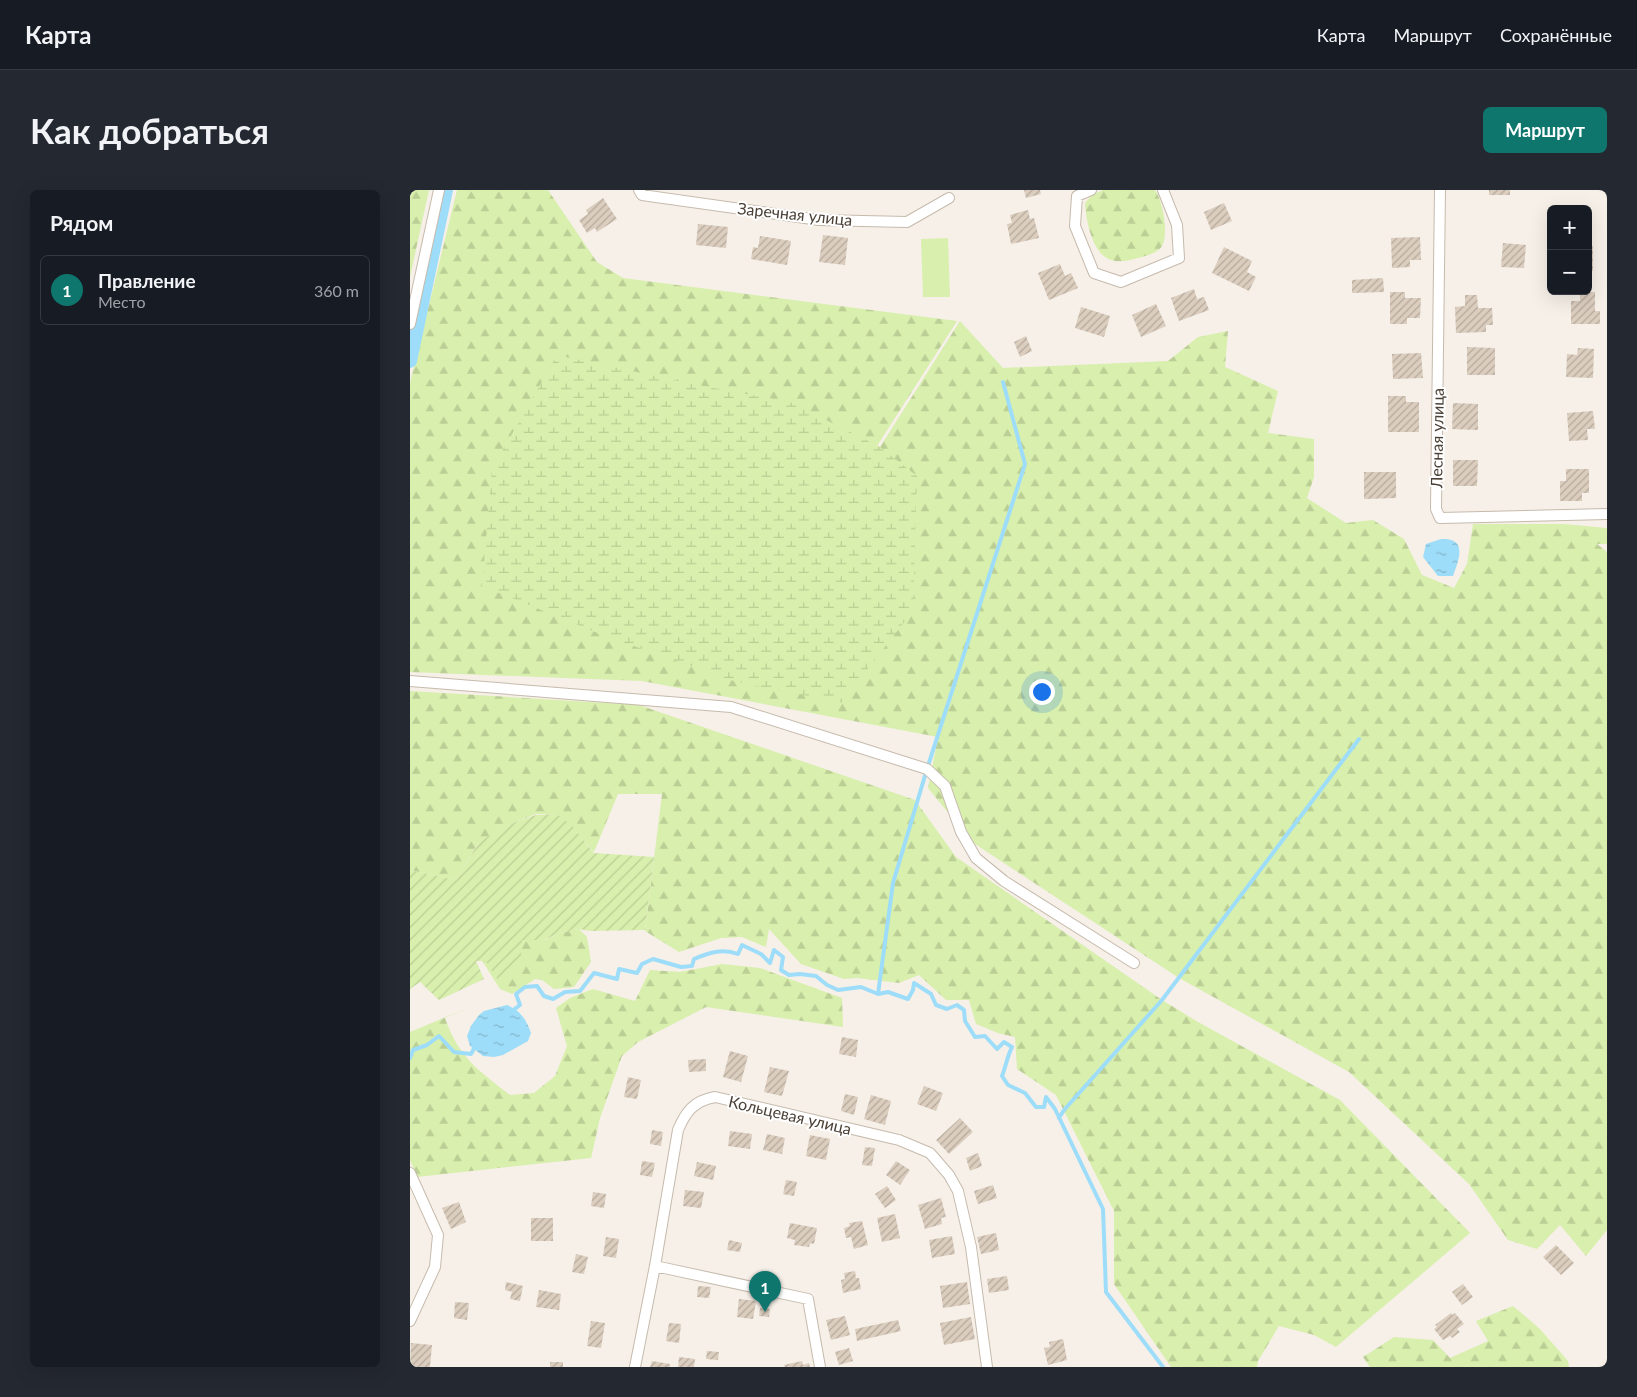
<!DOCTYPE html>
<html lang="ru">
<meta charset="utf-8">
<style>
:root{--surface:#171b24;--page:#242831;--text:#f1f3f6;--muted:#9ea1a6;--line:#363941;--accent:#0f766e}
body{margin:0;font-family:Lato,sans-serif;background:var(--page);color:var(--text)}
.controls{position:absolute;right:15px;top:15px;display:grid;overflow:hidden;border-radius:8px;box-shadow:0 5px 20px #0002}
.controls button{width:45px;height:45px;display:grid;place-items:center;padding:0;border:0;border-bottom:1px solid var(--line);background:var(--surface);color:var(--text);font:25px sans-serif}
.you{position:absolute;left:631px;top:501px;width:18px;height:18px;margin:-12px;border:4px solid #fff;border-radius:50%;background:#1a73e8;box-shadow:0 0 0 8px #1a73e833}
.badge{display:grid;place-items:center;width:32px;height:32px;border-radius:50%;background:var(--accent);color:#fff;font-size:16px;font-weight:700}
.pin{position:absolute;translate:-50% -41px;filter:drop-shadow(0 1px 2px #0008)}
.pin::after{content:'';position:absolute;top:26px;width:18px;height:15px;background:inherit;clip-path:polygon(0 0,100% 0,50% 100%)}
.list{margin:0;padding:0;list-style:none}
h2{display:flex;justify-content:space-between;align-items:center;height:65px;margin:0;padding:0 20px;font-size:21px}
h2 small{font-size:16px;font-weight:400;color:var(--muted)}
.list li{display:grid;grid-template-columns:32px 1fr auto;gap:15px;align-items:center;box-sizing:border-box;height:70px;margin:0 10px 10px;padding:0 10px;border:1px solid var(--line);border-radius:8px}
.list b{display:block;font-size:19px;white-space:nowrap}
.list p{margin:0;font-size:16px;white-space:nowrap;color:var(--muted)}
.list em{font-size:16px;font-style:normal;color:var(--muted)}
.map{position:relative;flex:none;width:1197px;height:1177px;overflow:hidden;border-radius:8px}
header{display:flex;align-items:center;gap:30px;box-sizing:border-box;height:70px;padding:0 25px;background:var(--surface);border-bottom:1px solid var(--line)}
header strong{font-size:24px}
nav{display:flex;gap:28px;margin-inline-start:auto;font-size:18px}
.intro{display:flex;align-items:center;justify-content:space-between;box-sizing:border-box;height:120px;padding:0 30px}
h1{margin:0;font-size:35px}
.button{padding:12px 22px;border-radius:8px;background:var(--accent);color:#fff;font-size:18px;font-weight:700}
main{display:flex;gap:30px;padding:0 30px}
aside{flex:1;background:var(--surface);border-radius:8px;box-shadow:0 5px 20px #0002}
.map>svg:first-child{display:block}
</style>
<header>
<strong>Карта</strong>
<nav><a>Карта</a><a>Маршрут</a><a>Сохранённые</a></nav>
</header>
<div class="intro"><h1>Как добраться</h1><a class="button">Маршрут</a></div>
<main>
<aside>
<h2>Рядом<small></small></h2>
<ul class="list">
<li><span class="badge">1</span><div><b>Правление</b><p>Место</p></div><em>360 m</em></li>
</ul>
</aside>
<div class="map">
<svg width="1197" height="1177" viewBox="0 0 1197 1177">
<defs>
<pattern id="forest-firs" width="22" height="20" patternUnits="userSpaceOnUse" patternTransform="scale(1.25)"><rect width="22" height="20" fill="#d8efad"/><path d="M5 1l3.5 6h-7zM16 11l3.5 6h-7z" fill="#bbce95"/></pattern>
<pattern id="wetland-marsh" width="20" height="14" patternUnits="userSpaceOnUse" patternTransform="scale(1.25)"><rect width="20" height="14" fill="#d8efad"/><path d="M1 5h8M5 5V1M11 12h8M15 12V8" fill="none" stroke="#bbce95"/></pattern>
<pattern id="garden-furrows" width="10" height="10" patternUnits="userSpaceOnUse" patternTransform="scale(1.25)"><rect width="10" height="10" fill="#d8efad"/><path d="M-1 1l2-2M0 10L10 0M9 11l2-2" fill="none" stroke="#bbce95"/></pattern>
<pattern id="water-ripples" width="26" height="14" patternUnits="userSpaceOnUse" patternTransform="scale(1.25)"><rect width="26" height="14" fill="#9eddf9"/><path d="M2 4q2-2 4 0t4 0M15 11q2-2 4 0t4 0" fill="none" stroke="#83b5ca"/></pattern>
<pattern id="building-hatch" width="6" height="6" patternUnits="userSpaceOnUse" patternTransform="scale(1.25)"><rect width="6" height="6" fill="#dccebf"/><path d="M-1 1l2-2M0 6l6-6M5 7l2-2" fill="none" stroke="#b4a99c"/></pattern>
</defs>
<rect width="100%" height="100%" fill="#f6f0e8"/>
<path fill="#d8efad" d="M 538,48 L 540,107 L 513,107 L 511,49 Z"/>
<path fill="url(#forest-firs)" d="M 0,0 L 19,0 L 0,87 Z
M 47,0 L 138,0 L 187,72 L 213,88 L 547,131 L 467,256 L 401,347 L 470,257 L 550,131 L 593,178 L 758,171 L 788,147 L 818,141 L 815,177 L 868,201 L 858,243 L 904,249 L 904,287 L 897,308 L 936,333 L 963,330 L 994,349 L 1012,385 L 1044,398 L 1057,374 L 1063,334 L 1154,334 L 1197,338 L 1197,354 L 1187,354 L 1197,362 L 1197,1040 L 1176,1066 L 1150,1035 L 1127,1059 L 1098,1050 L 1059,994 L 939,882 L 769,788 L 562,652 L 518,598 L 528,547 L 232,491 L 0,482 L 0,193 Z
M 693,0 L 745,0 C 753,11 759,44 752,56 C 748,63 736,66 728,68 C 720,70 710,73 701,70 C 682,64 676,30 675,13 L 682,5 Z
M 0,501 L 229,515 L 505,610 L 546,667 L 752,810 L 788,832 L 930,910 L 1060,1043 L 926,1157 L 904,1145 L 869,1136 L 848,1171 L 847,1177 L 761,1177 L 704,1094 L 704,1021 L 646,905 L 607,879 L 605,847 L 588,843 L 566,834 L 559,810 L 536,810 L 509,785 L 489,793 L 447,788 L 434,789 L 391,774 L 359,739 L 356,757 L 332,747 L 311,748 L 269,762 L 235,741 L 252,604 L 208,604 L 184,662 L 161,636 L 147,624 L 126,624 L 105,632 L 68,653 L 46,690 L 0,680 Z
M 169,739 L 177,747 L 181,772 L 164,797 L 144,799 L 132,790 L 125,789 L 102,804 L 90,799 L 65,815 L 35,828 C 49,868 68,880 100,905 L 124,903 L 145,886 L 157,856 L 146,818 L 160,808 L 183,799 L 225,811 L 240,780 L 270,782 L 312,774 L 350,778 L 432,808 L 433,837 L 296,817 L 228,852 L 212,866 L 190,928 L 181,968 L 7,987 L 0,970 L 0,842 L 65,815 L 90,799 L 64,758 L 112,750 L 135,750 L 149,743 Z
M 1103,1116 L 1130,1139 L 1158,1171 L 1159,1177 L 960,1177 L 953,1167 L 984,1147 L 1023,1150 L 1040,1168 L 1078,1151 L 1066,1131 Z"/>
<path fill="url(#wetland-marsh)" d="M 147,165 L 288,195 L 380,212 L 470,257 L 507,286 L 503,421 L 431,513 L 324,491 L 195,446 L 72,396 L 82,279 Z"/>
<path fill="url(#garden-furrows)" d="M 147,624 L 162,636 L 184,663 L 244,667 L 235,740 L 180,741 L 169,739 L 149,743 L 134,750 L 112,750 L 111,766 L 107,777 L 91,795 L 76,771 L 66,771 L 74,789 L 29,810 L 10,792 L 0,799 L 0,680 L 46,690 L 69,652 L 105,632 L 126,625 Z"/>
<path fill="url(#water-ripples)" d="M 1031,349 C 1058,347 1049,370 1043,386 L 1028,386 L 1013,367 L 1016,354 Z
M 97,815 C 110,820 116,829 121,843 L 118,851 L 93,865 L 84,867 L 73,866 L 60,856 L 57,846 L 61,836 L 69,825 L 74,821 Z"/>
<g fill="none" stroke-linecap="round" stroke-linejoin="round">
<path stroke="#9eddf9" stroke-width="4" d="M 468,804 L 483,693 L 517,579 L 615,274 L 593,192
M 102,821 L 110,815 L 106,804 L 115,797 L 127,796 L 134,806 L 143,809 L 155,802 L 170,801 L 184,783 L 207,789 L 209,779 L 227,783 L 232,774 L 243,769 L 271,777 L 282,776 L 284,769 C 298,763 312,758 328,764 L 332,755 L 351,764 L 360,773 L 364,760 L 373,767 L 371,780 L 379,785 L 390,784 L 406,786 L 417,795 L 428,800 L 451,797 L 468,804 L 478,802 L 498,809 L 503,800 L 504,793 L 521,804 L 526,815 L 537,819 L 547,815 L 554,820 L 555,831 L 565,847 L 575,846 L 587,859 L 594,852 L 602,857 C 597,867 596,876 592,886 L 598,895 L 615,903 L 626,917 L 634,917 L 636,907 L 645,919 L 693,1019 L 696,1102 L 753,1177
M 0,868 L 3,860 L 17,855 L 29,846 L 44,862 L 61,864 L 66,855
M 649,928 L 654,920 L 752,810 L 949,549"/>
<path stroke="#9eddf9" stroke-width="14" d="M 0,171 L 36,0"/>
</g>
<path fill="url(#building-hatch)" d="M 614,0 L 630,0 L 631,4 L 616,8 Z
M 1079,0 L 1100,0 L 1100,5 L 1079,5 Z
M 193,8 L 207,29 L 187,42 L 185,38 L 177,43 L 169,30 L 178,24 L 176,20 Z
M 814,13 L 822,31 L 801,40 L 794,22 Z
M 618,20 L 620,29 L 624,28 L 629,48 L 601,54 L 597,34 L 602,33 L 600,25 Z
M 288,34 L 318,37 L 316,58 L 286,55 Z
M 413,45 L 438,48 L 435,75 L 409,72 Z
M 350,46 L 381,51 L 377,75 L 341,69 L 343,57 L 348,58 Z
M 1010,47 L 1011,70 L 1000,70 L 1000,77 L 982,78 L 981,48 Z
M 1093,53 L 1116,55 L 1114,78 L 1091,77 Z
M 1178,56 L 1183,56 L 1183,81 L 1178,81 Z
M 814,57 L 842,71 L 837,82 L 846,87 L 839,101 L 802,83 Z
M 650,74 L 655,86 L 661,83 L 668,98 L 639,110 L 628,83 Z
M 973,88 L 974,102 L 942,103 L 942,90 Z
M 784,99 L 787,109 L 794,107 L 799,120 L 769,131 L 761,108 Z
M 980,102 L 995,102 L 995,108 L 1011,108 L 1010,128 L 997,128 L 997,134 L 980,134 Z
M 1170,102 L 1185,102 L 1185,121 L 1190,121 L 1190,134 L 1161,134 L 1161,111 L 1170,111 Z
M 1055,105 L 1067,105 L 1068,118 L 1082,118 L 1083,135 L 1076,135 L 1076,142 L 1046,143 L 1045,117 L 1055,116 Z
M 746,114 L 756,136 L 731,147 L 722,125 Z
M 671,117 L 700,126 L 694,147 L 665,138 Z
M 616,146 L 622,161 L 610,167 L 604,152 Z
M 1057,157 L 1085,158 L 1085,185 L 1057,185 Z
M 1168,158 L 1184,159 L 1183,188 L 1156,187 L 1157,164 L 1167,165 Z
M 1011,163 L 1013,188 L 983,189 L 982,164 Z
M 978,206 L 996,206 L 996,212 L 1009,212 L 1009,242 L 978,242 Z
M 1043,213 L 1068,214 L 1068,240 L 1042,239 Z
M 1183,221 L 1185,239 L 1177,239 L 1178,250 L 1159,251 L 1157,223 Z
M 1043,270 L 1068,270 L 1067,296 L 1043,296 Z
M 1156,279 L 1179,279 L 1179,303 L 1172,303 L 1172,311 L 1150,311 L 1150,291 L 1156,291 Z
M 954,282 L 986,282 L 986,308 L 954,309 Z
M 432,847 L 448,850 L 446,867 L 429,864 Z
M 320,861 L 338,866 L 331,892 L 313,887 Z
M 296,869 L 296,881 L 279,882 L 278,870 Z
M 360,877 L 379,881 L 372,906 L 354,902 Z
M 218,887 L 231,890 L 227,909 L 214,907 Z
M 514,896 L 533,903 L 526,921 L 507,914 Z
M 435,904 L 448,907 L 444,925 L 431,921 Z
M 461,905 L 481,911 L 475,935 L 454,929 Z
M 550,928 L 563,942 L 539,964 L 526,950 Z
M 242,940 L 253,942 L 251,956 L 240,954 Z
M 320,941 L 342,944 L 340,959 L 318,956 Z
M 357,944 L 375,948 L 372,964 L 353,960 Z
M 400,945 L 420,949 L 416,970 L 396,966 Z
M 455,957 L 465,958 L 462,976 L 452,975 Z
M 568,963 L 572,976 L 560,981 L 556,968 Z
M 232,971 L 245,973 L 242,987 L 230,985 Z
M 486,971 L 500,980 L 490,995 L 476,985 Z
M 287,972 L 306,976 L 303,990 L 284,986 Z
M 376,990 L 387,992 L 384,1006 L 373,1004 Z
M 583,995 L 587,1008 L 568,1014 L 564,1001 Z
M 477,996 L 486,1010 L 475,1018 L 465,1004 Z
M 275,1000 L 294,1002 L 291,1018 L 273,1016 Z
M 183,1002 L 196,1004 L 194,1018 L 181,1016 Z
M 531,1008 L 536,1027 L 531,1028 L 532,1034 L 515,1039 L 508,1015 Z
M 49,1012 L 56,1032 L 41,1039 L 32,1018 Z
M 485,1024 L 490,1048 L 472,1052 L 467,1028 Z
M 121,1028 L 143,1028 L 143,1051 L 121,1051 Z
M 452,1031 L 458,1055 L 444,1059 L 441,1047 L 436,1048 L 434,1038 L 440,1036 L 439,1033 Z
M 380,1033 L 407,1038 L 404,1054 L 400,1053 L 399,1057 L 384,1055 L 385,1050 L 377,1048 Z
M 586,1043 L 589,1060 L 571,1064 L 567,1047 Z
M 542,1046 L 545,1064 L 522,1068 L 519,1050 Z
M 196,1047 L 209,1049 L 206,1068 L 193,1066 Z
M 319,1050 L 332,1053 L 330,1062 L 317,1060 Z
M 1146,1055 L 1164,1073 L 1151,1085 L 1133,1067 Z
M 166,1064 L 178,1067 L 174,1084 L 162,1082 Z
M 445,1081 L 446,1088 L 449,1088 L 451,1099 L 433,1103 L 431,1090 L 435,1089 L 434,1083 Z
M 597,1086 L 599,1100 L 579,1103 L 577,1089 Z
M 96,1092 L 113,1096 L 110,1111 L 100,1109 L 102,1102 L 95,1100 Z
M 557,1092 L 560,1114 L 533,1118 L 530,1096 Z
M 1053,1094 L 1063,1107 L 1052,1115 L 1042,1102 Z
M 288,1096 L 301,1097 L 299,1108 L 287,1107 Z
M 129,1100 L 151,1104 L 149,1120 L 126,1117 Z
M 329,1109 L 346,1111 L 343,1129 L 327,1127 Z
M 45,1112 L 59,1113 L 57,1130 L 44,1128 Z
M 350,1118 L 360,1119 L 359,1127 L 349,1126 Z
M 1041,1123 L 1042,1125 L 1045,1123 L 1054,1134 L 1047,1139 L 1050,1142 L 1042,1148 L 1040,1146 L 1033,1150 L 1024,1139 L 1027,1137 L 1025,1135 Z
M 435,1126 L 440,1145 L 421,1150 L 416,1130 Z
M 561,1127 L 565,1149 L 534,1155 L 530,1133 Z
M 488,1130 L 491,1141 L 447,1151 L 445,1139 Z
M 181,1131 L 195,1133 L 191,1158 L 177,1156 Z
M 259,1133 L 271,1134 L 269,1153 L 256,1151 Z
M 653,1149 L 657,1170 L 638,1175 L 634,1158 L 640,1157 L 639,1152 Z
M 1,1153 L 22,1155 L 20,1177 L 0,1177 Z
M 439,1158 L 443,1171 L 429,1175 L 425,1162 Z
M 297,1161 L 309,1162 L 308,1170 L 296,1169 Z
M 269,1167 L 285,1169 L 284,1177 L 268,1177 Z
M 242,1171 L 260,1174 L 260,1177 L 240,1177 Z
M 392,1171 L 393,1175 L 399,1173 L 400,1177 L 375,1177 L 374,1175 Z
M 140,1172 L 153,1172 L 153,1177 L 140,1177 Z"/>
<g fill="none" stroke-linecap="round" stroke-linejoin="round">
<defs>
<path id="minor" d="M 229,0 L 232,5 L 409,30 L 497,32 L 539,8
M 681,0 L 667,6 L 665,36 L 684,83 L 711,92 L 769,68 L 767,35 L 753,0
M 1030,0 L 1026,319 L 1030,328 L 1197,324
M 0,134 L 29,0
M 0,491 L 321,517 L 517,579 L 535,596 L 551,642 L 566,668 L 594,691 L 724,773
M 0,983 L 28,1045 L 25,1077 L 0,1131
M 245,1076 L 398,1109 L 410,1177
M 225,1177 L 245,1076 L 268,940 C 276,921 284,911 305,907 L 489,950 L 520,963 L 539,985 L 548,1001 L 561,1057 L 577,1177"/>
</defs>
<use href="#minor" stroke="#c6baac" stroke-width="12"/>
<use href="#minor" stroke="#fff" stroke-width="10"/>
</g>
<g text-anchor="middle" stroke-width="4" stroke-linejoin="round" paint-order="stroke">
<g font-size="16" fill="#4b4036" stroke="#fff">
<text transform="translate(385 24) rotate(6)" y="6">Заречная улица</text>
<text transform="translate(1027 248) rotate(-89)" y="6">Лесная улица</text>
<text transform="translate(380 925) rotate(13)" y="6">Кольцевая улица</text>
</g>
</g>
</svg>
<div class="controls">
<button>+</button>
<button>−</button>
</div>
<div class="you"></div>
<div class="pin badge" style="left:355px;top:1122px">1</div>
</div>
</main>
